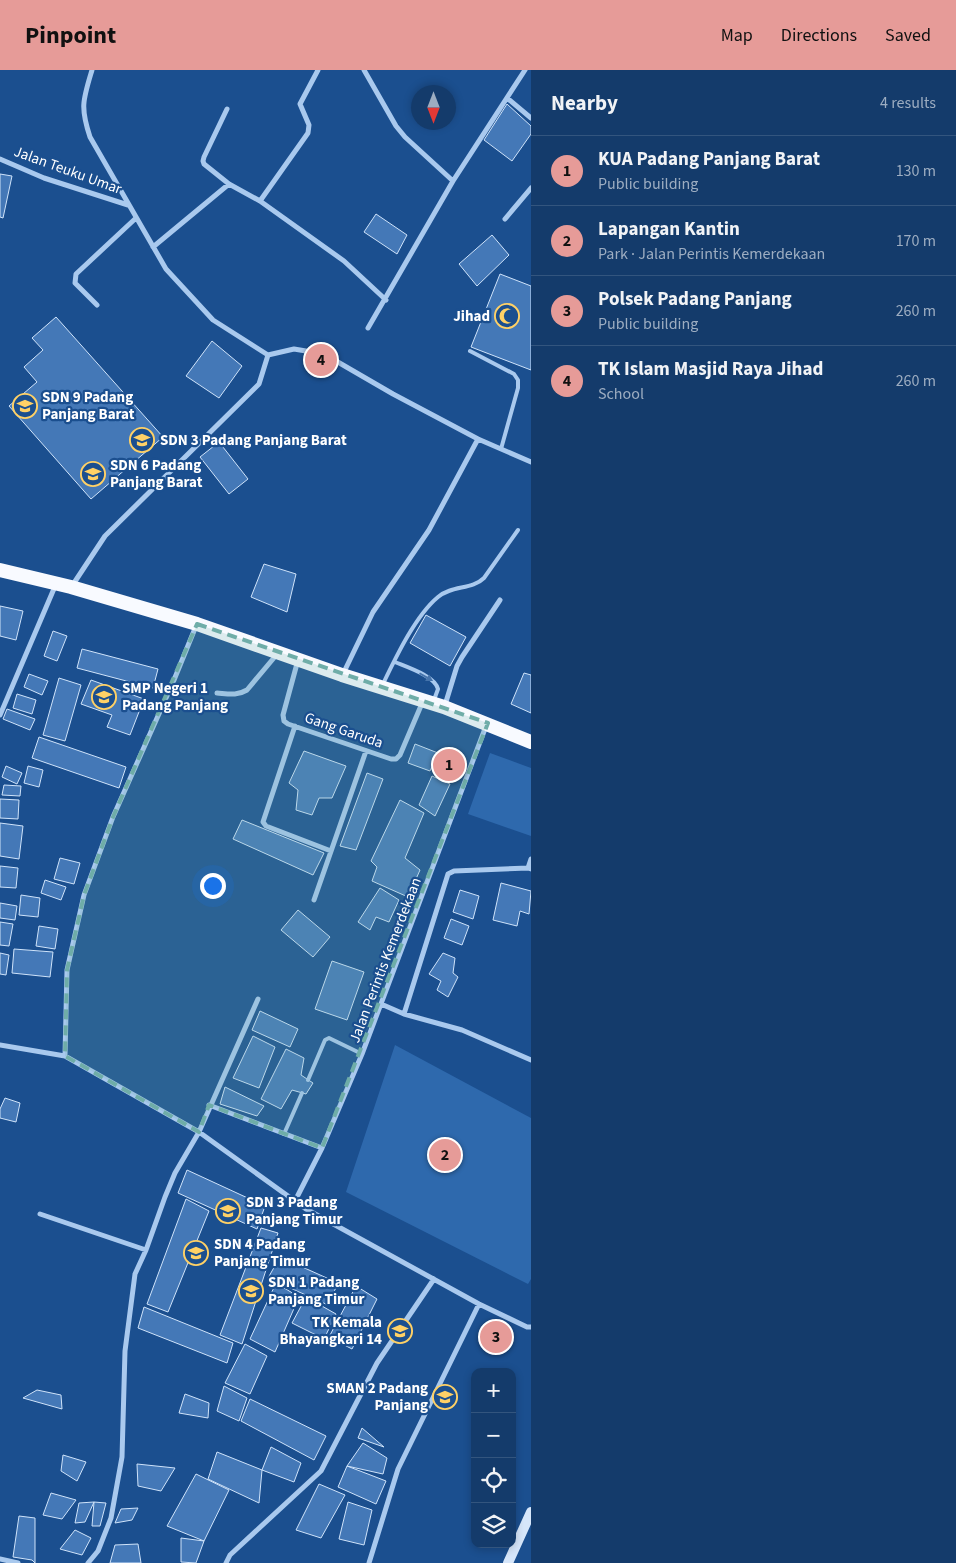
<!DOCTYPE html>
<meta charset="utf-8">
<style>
:root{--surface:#143b6b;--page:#214673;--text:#f1f3f6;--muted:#9dadc1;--line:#33557e;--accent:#e69b98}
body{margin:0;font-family:"Source Sans 3",sans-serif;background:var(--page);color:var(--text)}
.controls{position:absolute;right:15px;bottom:15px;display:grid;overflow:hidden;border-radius:10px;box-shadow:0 2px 8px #0003}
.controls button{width:45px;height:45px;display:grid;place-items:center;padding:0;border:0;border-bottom:1px solid var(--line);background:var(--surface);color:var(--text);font:25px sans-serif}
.compass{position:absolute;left:411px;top:15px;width:45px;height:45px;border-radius:50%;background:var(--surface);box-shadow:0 2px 8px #0003;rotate:180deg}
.you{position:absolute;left:212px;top:815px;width:18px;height:18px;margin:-12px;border:4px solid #fff;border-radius:50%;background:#1a73e8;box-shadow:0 0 0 8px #1a73e833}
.badge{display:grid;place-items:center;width:32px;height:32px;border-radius:50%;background:var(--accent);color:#111;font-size:16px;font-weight:700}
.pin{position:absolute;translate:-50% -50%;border:2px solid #fff;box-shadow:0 1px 5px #0006}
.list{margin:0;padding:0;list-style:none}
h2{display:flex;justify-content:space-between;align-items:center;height:65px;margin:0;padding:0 20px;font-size:21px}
h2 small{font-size:16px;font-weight:400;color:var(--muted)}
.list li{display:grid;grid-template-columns:32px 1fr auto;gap:15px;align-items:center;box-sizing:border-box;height:70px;padding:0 20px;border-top:1px solid var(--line)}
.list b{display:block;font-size:19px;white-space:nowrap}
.list p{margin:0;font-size:16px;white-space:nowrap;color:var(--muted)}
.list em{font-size:16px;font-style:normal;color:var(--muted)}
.icon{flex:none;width:28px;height:28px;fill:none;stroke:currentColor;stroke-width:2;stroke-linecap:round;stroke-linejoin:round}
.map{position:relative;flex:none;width:531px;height:1493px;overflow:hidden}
header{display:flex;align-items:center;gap:30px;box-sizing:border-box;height:70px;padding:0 25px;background:var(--accent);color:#111}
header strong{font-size:24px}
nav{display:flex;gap:28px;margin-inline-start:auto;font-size:18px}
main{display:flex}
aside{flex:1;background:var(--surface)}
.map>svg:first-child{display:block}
</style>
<header>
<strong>Pinpoint</strong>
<nav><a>Map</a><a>Directions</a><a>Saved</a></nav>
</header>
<main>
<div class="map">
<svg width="531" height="1493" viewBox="0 0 531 1493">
<rect width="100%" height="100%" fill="#1b4f8f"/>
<path fill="#2e69ad" d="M 490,683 L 531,698 L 531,766 L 468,744 Z
M 395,975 L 531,1048 L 531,1209 L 528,1214 L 346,1122 Z"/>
<path fill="#4478b7" stroke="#cfe3fa" d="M 507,34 L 531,56 L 531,64 L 512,91 L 484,70 Z
M 0,104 L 12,106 L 3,148 L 0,147 Z
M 376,144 L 407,165 L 397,184 L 364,162 Z
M 492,165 L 509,185 L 477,216 L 459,194 Z
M 500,204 L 531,216 L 531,300 L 471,277 Z
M 56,247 L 163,367 L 91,429 L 9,336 L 37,312 L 24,297 L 43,280 L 32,268 Z
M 212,271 L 242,296 L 219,328 L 186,306 Z
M 219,372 L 248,409 L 229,424 L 200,387 Z
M 264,494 L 296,504 L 287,542 L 251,527 Z
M 0,536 L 23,541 L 16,570 L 0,566 Z
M 426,545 L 466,567 L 450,596 L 410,573 Z
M 53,561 L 67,566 L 57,591 L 44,586 Z
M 82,579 L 158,599 L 153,618 L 77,598 Z
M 524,603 L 531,605 L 531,643 L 511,634 Z
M 29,604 L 48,611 L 42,625 L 24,617 Z
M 59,608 L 81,615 L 65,671 L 43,665 Z
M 91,610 L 144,629 L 130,665 L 107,657 L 112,645 L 81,634 Z
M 17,624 L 36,630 L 32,644 L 13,638 Z
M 7,639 L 35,649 L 30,660 L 3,649 Z
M 39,667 L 126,697 L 119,718 L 32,688 Z
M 415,674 L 438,683 L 430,701 L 408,693 Z
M 449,679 L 463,685 L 451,710 L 435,704 Z
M 304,681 L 346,696 L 332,728 L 319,728 L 312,745 L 296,740 L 298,720 L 289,713 Z
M 6,696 L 22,703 L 17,714 L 2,707 Z
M 28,696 L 43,700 L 39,717 L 24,713 Z
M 367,703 L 383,709 L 356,780 L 340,776 Z
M 432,706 L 450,714 L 435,746 L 419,735 Z
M 4,715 L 21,716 L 20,726 L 2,725 Z
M 0,729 L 19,730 L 18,749 L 0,748 Z
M 400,730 L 424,743 L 405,788 L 420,800 L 408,827 L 372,811 L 377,797 L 371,791 Z
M 242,750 L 324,783 L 313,805 L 233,769 Z
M 0,753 L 23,756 L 19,789 L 0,786 Z
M 60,788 L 80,793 L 74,814 L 54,809 Z
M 0,796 L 18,798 L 16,818 L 0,817 Z
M 45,810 L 66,817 L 61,830 L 41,823 Z
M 501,813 L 531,821 L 529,844 L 520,841 L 517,856 L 493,850 Z
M 380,818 L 399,830 L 389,852 L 376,847 L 370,860 L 358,852 Z
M 460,820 L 479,826 L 473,849 L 453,842 Z
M 21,825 L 40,828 L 38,847 L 19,845 Z
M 0,833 L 17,836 L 15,850 L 0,848 Z
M 298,840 L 330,867 L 313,887 L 281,860 Z
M 451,849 L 469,856 L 462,875 L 444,868 Z
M 0,852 L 13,854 L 9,876 L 0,875 Z
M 39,856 L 58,859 L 55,879 L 36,876 Z
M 14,879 L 53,882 L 50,907 L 12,903 Z
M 0,883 L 9,885 L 6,905 L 0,904 Z
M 443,883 L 455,888 L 453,903 L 458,907 L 448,927 L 437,920 L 441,911 L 429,904 Z
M 332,891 L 364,902 L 347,950 L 315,939 Z
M 260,941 L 298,959 L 290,977 L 252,960 Z
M 253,966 L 275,977 L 259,1018 L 233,1008 Z
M 286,979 L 304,988 L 301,1005 L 313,1013 L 306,1024 L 292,1020 L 281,1039 L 261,1029 Z
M 225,1017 L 264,1036 L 257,1046 L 220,1034 Z
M 5,1028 L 20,1033 L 16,1052 L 0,1048 L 0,1039 Z
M 187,1100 L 265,1136 L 257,1159 L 178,1123 Z
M 186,1129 L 209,1141 L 168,1242 L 147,1234 Z
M 261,1158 L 278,1163 L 242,1274 L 220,1265 Z
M 280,1187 L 338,1213 L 328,1235 L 268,1208 Z
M 276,1213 L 299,1227 L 275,1282 L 250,1269 Z
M 356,1216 L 377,1229 L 352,1279 L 329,1267 Z
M 306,1227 L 336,1244 L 324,1269 L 292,1253 Z
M 144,1237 L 233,1273 L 227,1293 L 138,1258 Z
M 245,1274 L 267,1286 L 250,1324 L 225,1313 Z
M 224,1316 L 247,1328 L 239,1351 L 217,1341 Z
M 37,1320 L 61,1325 L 62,1339 L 23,1328 Z
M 185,1324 L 209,1333 L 208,1348 L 179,1343 Z
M 250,1329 L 326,1366 L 314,1390 L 241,1351 Z
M 362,1358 L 384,1377 L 358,1368 Z
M 363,1373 L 387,1388 L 383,1404 L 347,1396 Z
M 271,1377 L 301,1393 L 294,1412 L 262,1400 Z
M 217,1382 L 262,1400 L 259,1433 L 208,1409 Z
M 63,1385 L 86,1392 L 77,1411 L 61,1401 Z
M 137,1394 L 175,1398 L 161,1421 L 138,1416 Z
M 347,1396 L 386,1411 L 376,1434 L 338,1417 Z
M 196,1404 L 229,1420 L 204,1471 L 167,1456 Z
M 319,1414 L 345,1425 L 321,1468 L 296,1460 Z
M 51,1423 L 76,1430 L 62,1449 L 43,1445 Z
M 94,1432 L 106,1433 L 100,1456 L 92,1456 Z
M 94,1432 L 85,1452 L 75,1453 L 79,1433 Z
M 348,1432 L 372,1440 L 364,1475 L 339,1469 Z
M 138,1438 L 132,1450 L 115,1453 L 121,1439 Z
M 19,1446 L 35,1448 L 35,1493 L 32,1490 L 13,1487 Z
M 75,1460 L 91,1468 L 82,1485 L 60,1479 Z
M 181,1468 L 204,1471 L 196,1493 L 181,1492 Z
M 138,1474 L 141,1493 L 110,1493 L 115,1475 Z"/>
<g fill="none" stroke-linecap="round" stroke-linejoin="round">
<path stroke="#a9c9ee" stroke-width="4" d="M 470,281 L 514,304 L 518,310 L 518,318 L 501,379
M 395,592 C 407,597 435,606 438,619 L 434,630
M 382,616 C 395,589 415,546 438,527 C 452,515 472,520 484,508 L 518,460
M 308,1010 L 325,970 L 329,968 L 362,984
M 284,1064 L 302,1023"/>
<path stroke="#a9c9ee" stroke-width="5" d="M 92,0 C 83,30 80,37 90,67 L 166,199 L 213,250 L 268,285 L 294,279 L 324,284 L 393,324 L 478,369 L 531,392
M 364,0 L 396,56 L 405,67 L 453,111
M 507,28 L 531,48
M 227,39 L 204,87 L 203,91 L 204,94 L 229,114 L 260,131 L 344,191 L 386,230
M 0,89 L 44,108 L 128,135
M 260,131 L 308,63 L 309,55 L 300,34 L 318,0
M 505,149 L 531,118
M 153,177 L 229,114
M 97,235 L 75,213 L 76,204 L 136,148
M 368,258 L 453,111 L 525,0
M 72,516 L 105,466 L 259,314 L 268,285
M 298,590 L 283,645 L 284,651 L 288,654 L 391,689 L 396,689 L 400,685 L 423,631
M 343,604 L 373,542 L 429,460 L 478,369
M 217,623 C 229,624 237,626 247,620 L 278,583
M 445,635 L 457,596 L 462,587 L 500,530
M 0,645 L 56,514
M 295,656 L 263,752 L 266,756 L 331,781
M 528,798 L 531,789
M 314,830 L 366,681
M 381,934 L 404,944 L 448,804 L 454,801 L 528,798 L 531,799
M 404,944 L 462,960 L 531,990
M 0,975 L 65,986 L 199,1062 L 306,1139 L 479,1234 L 527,1257 L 531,1257
M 65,986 L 67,900 L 84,825 L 113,747 L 174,610 L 196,556
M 209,1035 L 322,1078
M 295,1131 L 322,1078 L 362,984 L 486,656
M 40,1144 L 146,1180
M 0,1489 L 18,1493
M 88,1493 L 98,1481 L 111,1448 L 122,1387 L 125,1281 L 135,1204 L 146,1180 L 165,1127 L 175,1103 L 199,1062 L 258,929
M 226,1493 L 230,1485 L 321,1401 L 377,1293 L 434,1209
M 369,1493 L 398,1399 L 479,1234"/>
<path stroke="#d6e6fa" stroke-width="10" d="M 508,1493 L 531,1442"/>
<path stroke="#f8faff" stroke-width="14" d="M 0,500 L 71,517 L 197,554 L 342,605 L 444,637 L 531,672"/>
</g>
<defs><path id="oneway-solid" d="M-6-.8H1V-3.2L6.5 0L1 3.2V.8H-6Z" transform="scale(1.25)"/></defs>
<use fill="#4674ac" href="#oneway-solid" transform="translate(426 607) rotate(30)"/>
<path fill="#6fada8" fill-opacity="0.2" stroke="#6fada8" stroke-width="4" stroke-dasharray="10 6" stroke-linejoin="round" d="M 197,554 L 488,653 L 322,1078 L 209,1035 L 199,1062 L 65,986 L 67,900 L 84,825 L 113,747 Z"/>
<defs>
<symbol id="mosque-ring" viewBox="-11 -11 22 22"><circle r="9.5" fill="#1b4f8f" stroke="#ffd166" stroke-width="1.5"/><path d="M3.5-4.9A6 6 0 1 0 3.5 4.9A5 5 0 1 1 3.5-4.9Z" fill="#ffd166"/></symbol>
<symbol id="school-ring" viewBox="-11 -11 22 22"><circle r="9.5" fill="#1b4f8f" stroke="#ffd166" stroke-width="1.5"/><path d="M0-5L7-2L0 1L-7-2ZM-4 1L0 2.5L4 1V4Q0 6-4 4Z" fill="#ffd166"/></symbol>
</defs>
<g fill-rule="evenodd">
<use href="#mosque-ring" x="493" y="232" width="28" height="28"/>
<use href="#school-ring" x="11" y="322" width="28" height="28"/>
<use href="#school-ring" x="128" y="356" width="28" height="28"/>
<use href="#school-ring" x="79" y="390" width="28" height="28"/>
<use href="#school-ring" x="90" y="613" width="28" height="28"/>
<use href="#school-ring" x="214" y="1127" width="28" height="28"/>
<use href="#school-ring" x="182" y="1169" width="28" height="28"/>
<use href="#school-ring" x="237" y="1207" width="28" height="28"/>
<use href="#school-ring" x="386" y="1247" width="28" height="28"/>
<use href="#school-ring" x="431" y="1313" width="28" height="28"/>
</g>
<g text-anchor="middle" stroke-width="4.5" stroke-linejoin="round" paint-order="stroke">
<g font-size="15" fill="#fff" stroke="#1b4f8f">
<text transform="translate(68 100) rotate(20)" y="5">Jalan Teuku Umar</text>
<text transform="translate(344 660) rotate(19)" y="5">Gang Garuda</text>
<text transform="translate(385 890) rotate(-69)" y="5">Jalan Perintis Kemerdekaan</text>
</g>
<g font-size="15" font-weight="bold" fill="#fff" stroke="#1b4f8f" text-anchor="start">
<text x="490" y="251" text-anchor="end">Jihad</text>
<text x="42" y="332">SDN 9 Padang<tspan x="42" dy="17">Panjang Barat</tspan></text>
<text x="160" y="375">SDN 3 Padang Panjang Barat</text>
<text x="110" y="400">SDN 6 Padang<tspan x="110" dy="17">Panjang Barat</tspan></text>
<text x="122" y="623">SMP Negeri 1<tspan x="122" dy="17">Padang Panjang</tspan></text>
<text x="246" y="1137">SDN 3 Padang<tspan x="246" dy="17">Panjang Timur</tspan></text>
<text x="214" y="1179">SDN 4 Padang<tspan x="214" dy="17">Panjang Timur</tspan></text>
<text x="268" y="1217">SDN 1 Padang<tspan x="268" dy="17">Panjang Timur</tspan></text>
<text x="382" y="1257" text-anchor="end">TK Kemala<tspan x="382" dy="17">Bhayangkari 14</tspan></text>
<text x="428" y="1323" text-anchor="end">SMAN 2 Padang<tspan x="428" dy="17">Panjang</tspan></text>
</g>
</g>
</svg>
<div class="controls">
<button>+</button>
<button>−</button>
<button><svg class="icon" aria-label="locate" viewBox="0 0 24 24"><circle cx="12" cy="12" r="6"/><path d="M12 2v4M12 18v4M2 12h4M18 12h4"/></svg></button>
<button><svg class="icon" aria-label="layers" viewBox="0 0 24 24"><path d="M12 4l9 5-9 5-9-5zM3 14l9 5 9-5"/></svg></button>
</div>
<svg class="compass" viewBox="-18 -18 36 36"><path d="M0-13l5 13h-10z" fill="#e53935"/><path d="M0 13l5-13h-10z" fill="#9dadc1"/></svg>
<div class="you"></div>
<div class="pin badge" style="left:449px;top:695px">1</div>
<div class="pin badge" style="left:445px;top:1085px">2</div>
<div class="pin badge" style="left:496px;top:1267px">3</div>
<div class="pin badge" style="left:321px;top:290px">4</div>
</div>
<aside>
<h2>Nearby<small>4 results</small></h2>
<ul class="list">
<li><span class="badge">1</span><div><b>KUA Padang Panjang Barat</b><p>Public building</p></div><em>130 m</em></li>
<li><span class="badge">2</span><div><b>Lapangan Kantin</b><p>Park · Jalan Perintis Kemerdekaan</p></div><em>170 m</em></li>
<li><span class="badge">3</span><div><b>Polsek Padang Panjang</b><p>Public building</p></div><em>260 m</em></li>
<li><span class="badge">4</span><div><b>TK Islam Masjid Raya Jihad</b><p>School</p></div><em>260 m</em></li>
</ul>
</aside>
</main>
